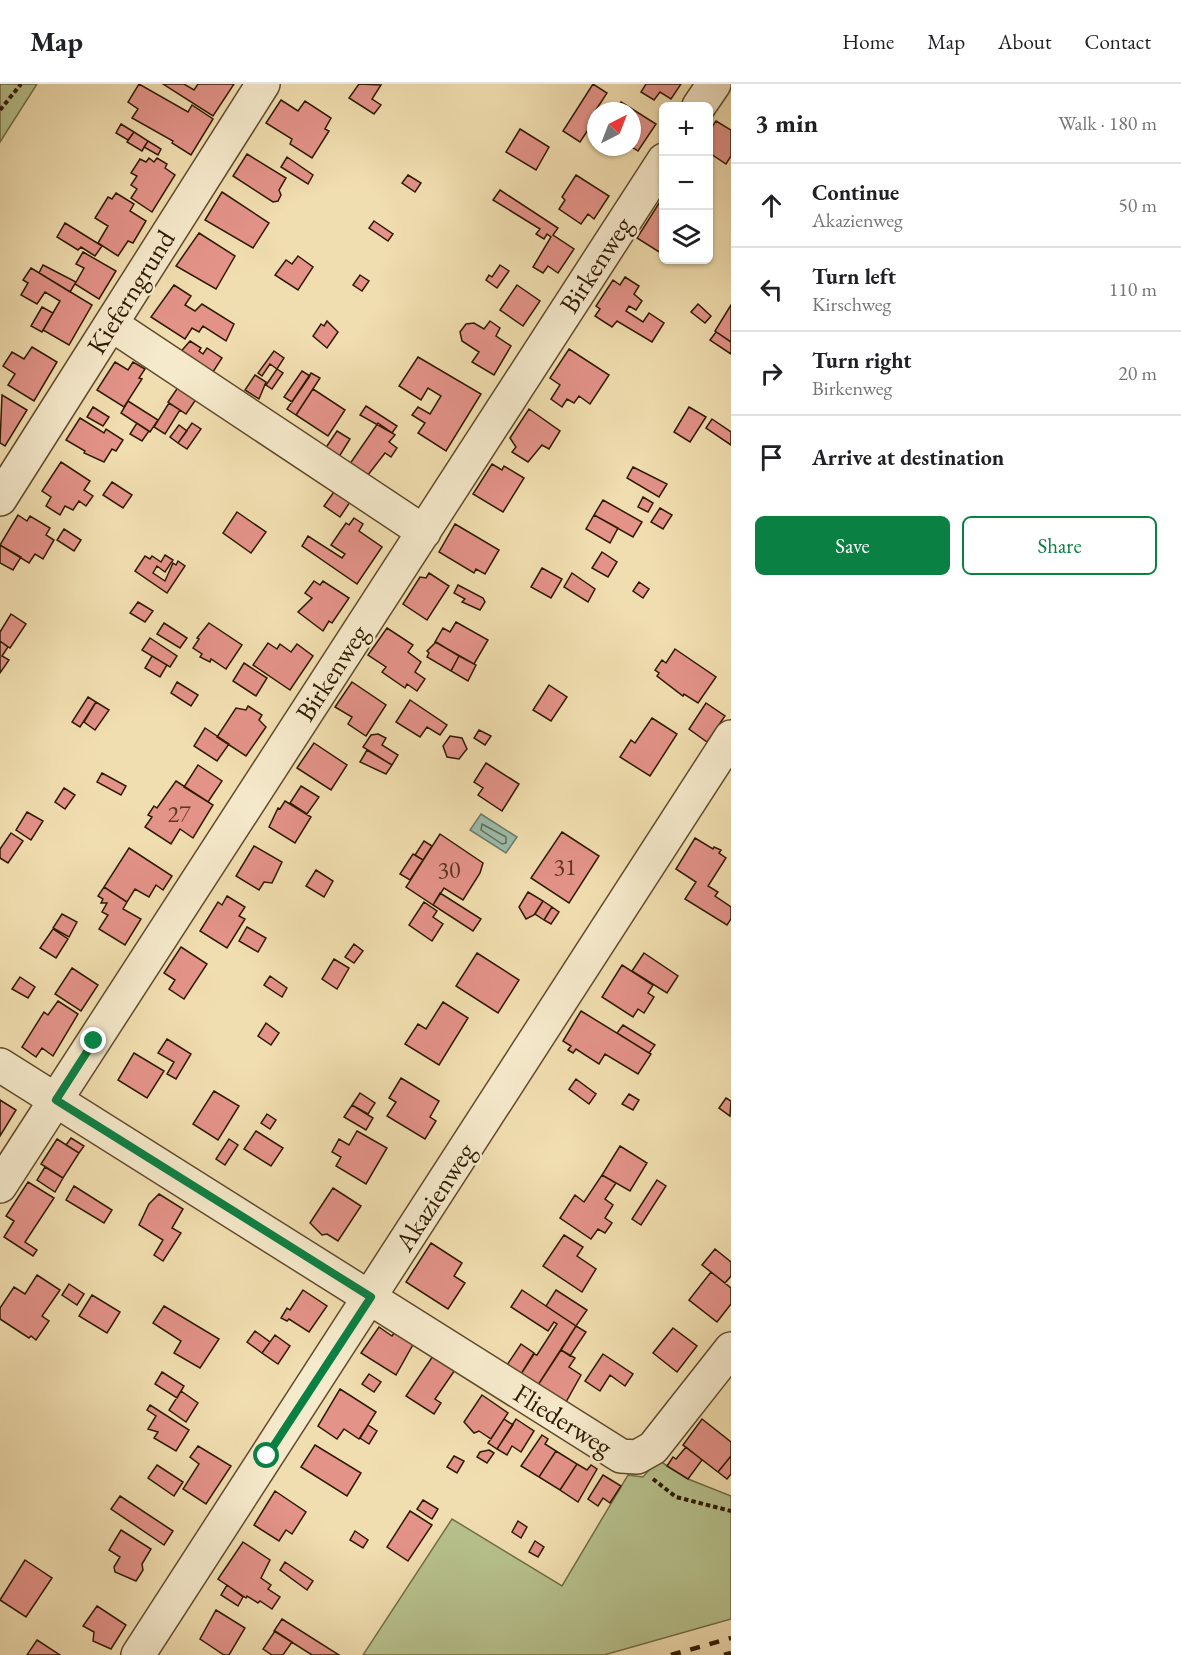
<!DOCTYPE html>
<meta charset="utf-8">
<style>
:root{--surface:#fff;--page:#f2f2f2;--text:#202124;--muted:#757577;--line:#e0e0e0;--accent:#0b8043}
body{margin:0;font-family:"EB Garamond",serif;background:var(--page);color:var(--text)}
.controls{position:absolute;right:18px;top:18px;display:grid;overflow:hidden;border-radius:9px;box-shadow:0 2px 4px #0004}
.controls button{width:54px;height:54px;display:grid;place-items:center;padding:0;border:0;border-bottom:2px solid var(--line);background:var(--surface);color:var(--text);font:30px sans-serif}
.compass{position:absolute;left:587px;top:18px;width:54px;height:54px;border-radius:50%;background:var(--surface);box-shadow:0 2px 4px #0004;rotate:42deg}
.stop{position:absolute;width:18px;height:18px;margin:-14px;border:4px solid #0b8043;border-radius:50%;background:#fff}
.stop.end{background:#0b8043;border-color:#fff;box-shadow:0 2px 6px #0008}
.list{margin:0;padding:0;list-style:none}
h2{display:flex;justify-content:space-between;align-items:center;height:78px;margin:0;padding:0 24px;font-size:26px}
h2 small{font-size:20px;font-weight:400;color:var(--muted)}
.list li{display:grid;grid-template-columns:39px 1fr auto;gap:18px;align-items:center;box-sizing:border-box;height:84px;padding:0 24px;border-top:2px solid var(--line)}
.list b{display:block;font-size:22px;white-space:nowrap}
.list p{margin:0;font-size:20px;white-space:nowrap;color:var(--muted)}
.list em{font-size:20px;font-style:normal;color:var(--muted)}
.actions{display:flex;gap:12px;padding:18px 24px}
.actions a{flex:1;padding:14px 0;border:2px solid var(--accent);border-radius:9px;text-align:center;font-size:21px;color:var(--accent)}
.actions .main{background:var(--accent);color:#fff}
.icon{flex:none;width:33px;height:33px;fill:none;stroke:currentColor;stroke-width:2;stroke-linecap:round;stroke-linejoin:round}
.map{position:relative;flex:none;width:731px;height:1571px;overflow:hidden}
header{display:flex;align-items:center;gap:36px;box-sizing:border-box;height:84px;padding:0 30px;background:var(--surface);border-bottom:2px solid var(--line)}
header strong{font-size:28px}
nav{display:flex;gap:33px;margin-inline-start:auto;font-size:21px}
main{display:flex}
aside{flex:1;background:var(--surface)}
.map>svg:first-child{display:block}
</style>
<header>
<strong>Map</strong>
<nav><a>Home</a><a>Map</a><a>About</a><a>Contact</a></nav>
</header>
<main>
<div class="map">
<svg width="731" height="1571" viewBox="0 0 731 1571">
<rect width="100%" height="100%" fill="#f1deb0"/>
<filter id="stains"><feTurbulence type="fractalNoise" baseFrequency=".00333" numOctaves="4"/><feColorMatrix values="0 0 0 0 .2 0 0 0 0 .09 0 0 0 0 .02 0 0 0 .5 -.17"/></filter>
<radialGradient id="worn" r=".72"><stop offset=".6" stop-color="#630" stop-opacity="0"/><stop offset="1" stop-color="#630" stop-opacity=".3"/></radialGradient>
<path fill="#b7c28d" stroke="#736e46" stroke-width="1.5" d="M 0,0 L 37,0 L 0,58 Z
M 658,1376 L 688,1395 L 731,1412 L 731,1535 L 604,1571 L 363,1571 L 452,1435 L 562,1502 L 628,1391 L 643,1393 Z"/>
<path fill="#9bbcac" stroke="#707b67" stroke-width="1.5" d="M 481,730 L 517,753 L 506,769 L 470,746 Z"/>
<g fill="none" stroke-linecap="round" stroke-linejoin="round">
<path stroke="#656b56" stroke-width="1.5" d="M 482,740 L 506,753 L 506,759 L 502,760 L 481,746 Z"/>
</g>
<path fill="#e49389" stroke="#2f1a00" stroke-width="1.5" d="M 139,0 L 188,28 L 192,21 L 213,35 L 191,71 L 172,59 L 173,57 L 132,34 L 138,25 L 128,18 Z
M 163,0 L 184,0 L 194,6 L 198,0 L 234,0 L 213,32 Z
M 359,0 L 381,1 L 372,15 L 381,21 L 374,30 L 349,14 Z
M 593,0 L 607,9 L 590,35 L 594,37 L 580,58 L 563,47 Z
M 646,0 L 681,0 L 671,15 L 660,8 L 654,16 L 641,8 Z
M 281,16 L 298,27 L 305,17 L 331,34 L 325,45 L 329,47 L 312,74 L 290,60 L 292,55 L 266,39 Z
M 621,18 L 656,40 L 638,67 L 632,63 L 632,27 L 615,27 Z
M 716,37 L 731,46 L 731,72 L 726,80 L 708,68 L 708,49 Z
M 121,40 L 134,48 L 128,56 L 116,49 Z
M 520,45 L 549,63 L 536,86 L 506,68 Z
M 134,48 L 148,57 L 142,67 L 127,58 Z
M 148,57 L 161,65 L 158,71 L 144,63 Z
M 247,70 L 286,94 L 279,106 L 281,111 L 278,117 L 273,118 L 233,92 Z
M 287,73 L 313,91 L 308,100 L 281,83 Z
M 149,74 L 154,78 L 157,74 L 167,80 L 165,84 L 175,91 L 152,128 L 131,114 L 137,105 L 131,101 L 137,92 L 131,89 L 140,75 L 146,78 Z
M 408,91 L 421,99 L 415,108 L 402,99 Z
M 576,91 L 609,112 L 594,135 L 588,130 L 581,140 L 559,125 L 565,116 L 562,113 Z
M 500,106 L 558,144 L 553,151 L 574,165 L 558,189 L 548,182 L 543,189 L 533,183 L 551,153 L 547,150 L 544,155 L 536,150 L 540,145 L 493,116 Z
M 222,108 L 269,139 L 253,164 L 205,136 Z
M 116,109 L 134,120 L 130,127 L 146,137 L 133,159 L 128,157 L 118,172 L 98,159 L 108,142 L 95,134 L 108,113 L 112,115 Z
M 661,116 L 664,118 L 664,171 L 637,154 Z
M 374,137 L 393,150 L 388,157 L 369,144 Z
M 65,139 L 102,162 L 95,172 L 81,163 L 78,166 L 57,153 Z
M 199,149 L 235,172 L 216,205 L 176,182 Z
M 83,168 L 116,187 L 99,215 L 75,200 L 84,184 L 76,180 Z
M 298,172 L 313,183 L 298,206 L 275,191 L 286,176 L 292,180 Z
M 43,181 L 76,198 L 70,208 L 39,189 Z
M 500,181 L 509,187 L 497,204 L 486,196 L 489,191 L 492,193 Z
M 31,184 L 92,221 L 69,261 L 43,246 L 60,217 L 45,208 L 37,220 L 21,211 L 28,199 L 23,196 Z
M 360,191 L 369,197 L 362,207 L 353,201 Z
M 625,193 L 639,202 L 634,210 L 642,217 L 636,226 L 629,222 L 626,227 L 643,238 L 649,229 L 664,239 L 652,258 L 617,237 L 612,243 L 595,232 L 600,225 L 596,222 L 613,196 L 620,201 Z
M 174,201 L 191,212 L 185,221 L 195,227 L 202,220 L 234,240 L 226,257 L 203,242 L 199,248 L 192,244 L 185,255 L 151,233 Z
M 517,201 L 540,217 L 523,242 L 500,226 Z
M 698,220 L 711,232 L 705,239 L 691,228 Z
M 731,221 L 731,258 L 715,247 Z
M 42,223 L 53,229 L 42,248 L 31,242 Z
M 327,237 L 338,248 L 327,264 L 313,252 L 321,240 L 324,242 Z
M 490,237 L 500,244 L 496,252 L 511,262 L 494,291 L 472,278 L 479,268 L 462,257 L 460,248 L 466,240 L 474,239 L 484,245 Z
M 716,248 L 731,258 L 731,270 L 710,256 Z
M 190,257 L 201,264 L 199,267 L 203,270 L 207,264 L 222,274 L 209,294 L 177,272 Z
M 32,263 L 57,278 L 34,317 L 8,301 L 15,290 L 3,282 L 12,268 L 24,275 Z
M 569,265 L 609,291 L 590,320 L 579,312 L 574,319 L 567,315 L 562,323 L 551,315 L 560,301 L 550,294 Z
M 274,267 L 284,274 L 277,285 L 270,280 L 262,292 L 258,289 Z
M 418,273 L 481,310 L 446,367 L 418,349 L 425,339 L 412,331 L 418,323 L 430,330 L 441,312 L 428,304 L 421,316 L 399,302 Z
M 115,278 L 128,286 L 133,278 L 145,285 L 139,294 L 142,295 L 124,323 L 97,306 Z
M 277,285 L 283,289 L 272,305 L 266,301 Z
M 302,287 L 310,292 L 292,318 L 284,313 Z
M 311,289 L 320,294 L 296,331 L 287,325 Z
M 255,291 L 266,298 L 259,315 L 245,306 Z
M 181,299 L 199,311 L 186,330 L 168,318 Z
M 313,305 L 345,326 L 328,352 L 296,331 Z
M 2,311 L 27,326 L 5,362 L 0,359 Z
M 128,317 L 158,336 L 150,348 L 121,329 Z
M 169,319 L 180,326 L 165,350 L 154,343 Z
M 366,322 L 397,342 L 392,349 L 360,331 Z
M 93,323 L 109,333 L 103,342 L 87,333 Z
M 689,323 L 706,333 L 690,358 L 674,348 Z
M 529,325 L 560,347 L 549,365 L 542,361 L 528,378 L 512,368 L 516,363 L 510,354 Z
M 80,334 L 104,349 L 106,345 L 123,356 L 116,367 L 112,365 L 104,378 L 84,369 L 85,367 L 66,356 Z
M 712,335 L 731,348 L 731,361 L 706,344 Z
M 137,339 L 149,347 L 142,357 L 130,350 Z
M 192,339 L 201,345 L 187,365 L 178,359 Z
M 378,339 L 395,351 L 389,358 L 397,364 L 391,373 L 385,369 L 364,396 L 347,384 Z
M 179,341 L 187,347 L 178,359 L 170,353 Z
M 337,347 L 350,355 L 337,376 L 323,368 Z
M 61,378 L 90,397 L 84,406 L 93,412 L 86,422 L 79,417 L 73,426 L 65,422 L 60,431 L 46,422 L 51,413 L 42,407 Z
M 492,380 L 502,386 L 504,382 L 524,394 L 503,428 L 473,410 Z
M 633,383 L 667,400 L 659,413 L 627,394 Z
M 112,398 L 132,411 L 123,424 L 103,411 Z
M 336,405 L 352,415 L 340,433 L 324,422 Z
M 643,413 L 653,419 L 648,428 L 638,423 Z
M 603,416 L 642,438 L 633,453 L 594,431 Z
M 660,424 L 672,431 L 663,445 L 651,438 Z
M 237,428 L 266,448 L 251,469 L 223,449 Z
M 18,431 L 27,437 L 30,432 L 50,444 L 46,451 L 54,456 L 43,475 L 35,470 L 29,479 L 0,461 Z
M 594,431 L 618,444 L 610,459 L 586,445 Z
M 354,434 L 363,440 L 359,447 L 382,463 L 357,500 L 302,462 L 308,452 L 342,474 L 345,470 L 331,461 L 346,439 L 349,441 Z
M 455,440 L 499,466 L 485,490 L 476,485 L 474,489 L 439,468 Z
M 64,445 L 81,456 L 74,467 L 57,456 Z
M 0,461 L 21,473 L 13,486 L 0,479 Z
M 602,468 L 617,478 L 608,493 L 592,484 Z
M 165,471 L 173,476 L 165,488 L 157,482 L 153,489 L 165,497 L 173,479 L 176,481 L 178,477 L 185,482 L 167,509 L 135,487 L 145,472 L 150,475 L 152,472 L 161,478 Z
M 542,484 L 562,495 L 551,514 L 531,503 Z
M 429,489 L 449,502 L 427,536 L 403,520 L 420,493 L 426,494 Z
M 572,489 L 595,505 L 588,518 L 564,503 Z
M 314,497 L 320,501 L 323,497 L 349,514 L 332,539 L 329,537 L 323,547 L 298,528 L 312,514 L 305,509 Z
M 639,498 L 649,505 L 643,514 L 633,507 Z
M 458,501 L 483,514 L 485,518 L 480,526 L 462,518 L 465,515 L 454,509 Z
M 138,518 L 153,527 L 145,538 L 130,529 Z
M 11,530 L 26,540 L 10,564 L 0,557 L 0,548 Z
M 456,538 L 488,556 L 474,580 L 435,558 L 443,544 L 450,548 Z
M 164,539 L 187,554 L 180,564 L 157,550 Z
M 209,539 L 242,561 L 226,585 L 211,575 L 210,578 L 200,573 L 202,570 L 193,564 L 199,555 L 197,554 Z
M 387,544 L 413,561 L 408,568 L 421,578 L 415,588 L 425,595 L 417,607 L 407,600 L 405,604 L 382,588 L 386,583 L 368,571 Z
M 150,554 L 177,572 L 170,583 L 142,566 Z
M 0,557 L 8,563 L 2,572 L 9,576 L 0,589 Z
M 436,558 L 459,572 L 451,587 L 427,573 L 429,569 L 427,567 Z
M 268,559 L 277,565 L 280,560 L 291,568 L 297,560 L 313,572 L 290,606 L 253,581 Z
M 675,565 L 716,593 L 698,619 L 684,610 L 683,612 L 657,592 L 659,589 L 655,586 L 662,576 L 666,579 Z
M 152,572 L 167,581 L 160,593 L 145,584 Z
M 459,572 L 476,581 L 468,597 L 451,587 Z
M 244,579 L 267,594 L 256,612 L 233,597 Z
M 177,598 L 198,611 L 191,622 L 171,609 Z
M 352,598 L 386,621 L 366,652 L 348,640 L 352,633 L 335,623 Z
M 549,601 L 567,613 L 551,637 L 533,626 Z
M 88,613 L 96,618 L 80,643 L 72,638 Z
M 410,616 L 447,641 L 440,651 L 427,643 L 420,653 L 396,638 Z
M 96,618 L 109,626 L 95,646 L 84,638 Z
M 706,619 L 725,632 L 707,658 L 689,645 Z
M 248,622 L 262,631 L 259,636 L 266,643 L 246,672 L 217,653 L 236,624 L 246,626 Z
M 652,634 L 677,650 L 650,692 L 620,673 L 631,656 L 635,659 Z
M 205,644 L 229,660 L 217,677 L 194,662 Z
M 479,646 L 491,652 L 485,661 L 474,654 Z
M 378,650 L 386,654 L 382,661 L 398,671 L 392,681 L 363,663 L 371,651 Z
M 450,652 L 462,654 L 467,665 L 459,675 L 447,673 L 443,662 Z
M 314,659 L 347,681 L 331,706 L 297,684 Z
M 367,666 L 392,681 L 386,690 L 360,678 Z
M 486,679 L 519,700 L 502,727 L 478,711 L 483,704 L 474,698 Z
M 198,681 L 222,697 L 208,718 L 184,703 Z
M 102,689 L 126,702 L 121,711 L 97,698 Z
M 176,697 L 213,721 L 193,754 L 180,745 L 171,760 L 145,743 L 152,733 L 148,731 L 154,722 L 157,724 Z
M 301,702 L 319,713 L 307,730 L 290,719 Z
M 64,704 L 75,711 L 65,725 L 55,718 Z
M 285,717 L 311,733 L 295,759 L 269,743 L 278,724 L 280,725 Z
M 27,728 L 43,737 L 31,756 L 16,746 Z
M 562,748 L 599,772 L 569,819 L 531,794 Z
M 11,749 L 23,757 L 8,779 L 0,774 L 0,765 Z
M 440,750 L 483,779 L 480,789 L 463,816 L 444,804 L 433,821 L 406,803 Z
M 695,754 L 713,765 L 714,763 L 721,766 L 719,769 L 726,774 L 708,802 L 718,808 L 715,812 L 731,823 L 731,835 L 727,841 L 685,815 L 696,798 L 676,785 Z
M 424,757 L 432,762 L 423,776 L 415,771 Z
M 254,762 L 282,778 L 272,799 L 264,798 L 259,806 L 236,792 Z
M 129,764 L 172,792 L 163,806 L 156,801 L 149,813 L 135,805 L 127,818 L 104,803 Z
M 413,770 L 423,776 L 410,796 L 400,790 Z
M 316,786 L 333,797 L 324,813 L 306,802 Z
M 104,803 L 127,818 L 123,825 L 141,835 L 125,861 L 99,845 L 108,831 L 102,828 L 107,819 L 101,819 L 103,815 L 98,812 Z
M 528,808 L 543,817 L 534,831 L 526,835 L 519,823 Z
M 440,809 L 481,835 L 473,847 L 433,821 Z
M 227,812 L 245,823 L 239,832 L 245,835 L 227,864 L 200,847 L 218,818 L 222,821 Z
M 543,817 L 552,823 L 544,836 L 535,830 Z
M 424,818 L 437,827 L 433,833 L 443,840 L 432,857 L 409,841 Z
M 552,823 L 559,828 L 551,840 L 544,836 Z
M 62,830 L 77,838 L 69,853 L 53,844 Z
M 247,843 L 266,854 L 258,868 L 239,857 Z
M 53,845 L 68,855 L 56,874 L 40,864 Z
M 354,860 L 363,867 L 354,879 L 345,873 Z
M 181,863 L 207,880 L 184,915 L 169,905 L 175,896 L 164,889 Z
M 477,869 L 519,896 L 498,929 L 456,902 Z
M 644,869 L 678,892 L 667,909 L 632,887 Z
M 334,875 L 349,884 L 337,905 L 322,895 Z
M 622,881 L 653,901 L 648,909 L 654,913 L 644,929 L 638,925 L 633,933 L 602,913 Z
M 72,884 L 98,901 L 81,927 L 55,910 Z
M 270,892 L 287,904 L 282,913 L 264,901 Z
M 20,893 L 35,903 L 28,914 L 12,905 Z
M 58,917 L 78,930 L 53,972 L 42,964 L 36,973 L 22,963 L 44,928 L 48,931 Z
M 443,918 L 468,934 L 439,981 L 405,960 L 418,940 L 426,945 Z
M 581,927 L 651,970 L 638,990 L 605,970 L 599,980 L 576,965 L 573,969 L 568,966 L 571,962 L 563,957 Z
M 266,939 L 279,949 L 271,961 L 258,952 Z
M 623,941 L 655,961 L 649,969 L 617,949 Z
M 167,955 L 191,970 L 176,995 L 167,990 L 174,978 L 158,969 Z
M 134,969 L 164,987 L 147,1014 L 118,996 Z
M 401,994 L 439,1017 L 430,1033 L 436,1037 L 425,1055 L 387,1032 L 396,1018 L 389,1014 Z
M 576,995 L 596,1010 L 589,1020 L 569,1005 Z
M 214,1007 L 239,1022 L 218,1056 L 193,1040 Z
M 360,1009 L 375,1019 L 368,1030 L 352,1021 Z
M 629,1010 L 639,1016 L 633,1026 L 622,1020 Z
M 726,1014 L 731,1017 L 730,1032 L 719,1024 Z
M 0,1016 L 16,1026 L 0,1052 Z
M 352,1021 L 373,1034 L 366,1046 L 344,1033 Z
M 267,1030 L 276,1036 L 270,1045 L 261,1039 Z
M 256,1047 L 283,1064 L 271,1082 L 244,1065 Z
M 357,1047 L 387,1064 L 366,1100 L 336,1082 L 341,1073 L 332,1068 L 339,1055 L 349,1061 Z
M 71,1054 L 84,1062 L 79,1069 L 66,1061 Z
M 57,1055 L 79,1069 L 63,1094 L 41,1080 Z
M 229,1055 L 238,1061 L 225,1081 L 216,1075 Z
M 620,1062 L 647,1079 L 630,1107 L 602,1091 Z
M 45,1083 L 63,1094 L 55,1108 L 37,1096 Z
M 602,1091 L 616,1099 L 605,1115 L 613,1121 L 605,1134 L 612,1139 L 605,1149 L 598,1145 L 591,1155 L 560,1134 L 575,1111 L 584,1118 Z
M 657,1096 L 666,1102 L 641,1141 L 632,1135 Z
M 28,1098 L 54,1114 L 25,1158 L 37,1166 L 33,1172 L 4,1153 L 14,1137 L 6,1132 Z
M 74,1102 L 112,1126 L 104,1139 L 66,1116 Z
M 333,1104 L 361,1122 L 338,1157 L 327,1150 L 322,1151 L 310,1139 Z
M 159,1110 L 183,1125 L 172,1144 L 181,1149 L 163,1177 L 154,1171 L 163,1156 L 139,1141 L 149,1120 Z
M 564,1151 L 583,1163 L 577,1172 L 596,1185 L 582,1208 L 543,1182 Z
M 431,1159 L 462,1179 L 454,1192 L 465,1199 L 448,1225 L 406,1198 Z
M 715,1165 L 731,1178 L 731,1192 L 725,1199 L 702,1181 Z
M 711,1188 L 731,1204 L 731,1220 L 717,1238 L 689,1216 Z
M 37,1191 L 60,1206 L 42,1232 L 49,1237 L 36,1256 L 31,1252 L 29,1254 L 0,1235 L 0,1224 L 14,1203 L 25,1210 Z
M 69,1200 L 84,1210 L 77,1221 L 62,1211 Z
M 303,1206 L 327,1222 L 309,1248 L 289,1235 L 287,1237 L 281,1234 L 287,1224 L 290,1226 Z
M 522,1206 L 576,1242 L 538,1301 L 521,1290 L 534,1270 L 537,1271 L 557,1240 L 554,1238 L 548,1247 L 511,1223 Z
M 556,1206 L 587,1226 L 576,1242 L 546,1222 Z
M 92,1211 L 120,1228 L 107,1249 L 79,1232 Z
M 164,1222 L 219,1255 L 200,1284 L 174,1269 L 181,1257 L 153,1239 Z
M 576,1242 L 586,1248 L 570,1272 L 561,1266 Z
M 379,1243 L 392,1252 L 397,1245 L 415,1257 L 396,1291 L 361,1269 Z
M 673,1244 L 697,1262 L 677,1288 L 653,1269 Z
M 255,1247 L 270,1258 L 262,1269 L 247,1258 Z
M 275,1251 L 290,1262 L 278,1280 L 262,1269 Z
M 521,1260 L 534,1269 L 521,1290 L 507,1281 Z
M 561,1266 L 575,1274 L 569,1283 L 581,1291 L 566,1318 L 538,1301 Z
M 435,1269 L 457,1283 L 435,1315 L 441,1319 L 434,1330 L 406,1312 Z
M 603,1270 L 633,1290 L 625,1302 L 610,1291 L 600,1307 L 585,1297 Z
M 162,1288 L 184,1302 L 177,1314 L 155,1300 Z
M 369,1290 L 381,1298 L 374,1308 L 362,1300 Z
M 340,1305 L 376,1328 L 359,1355 L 344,1345 L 337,1355 L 318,1342 Z
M 181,1307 L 198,1319 L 186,1338 L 169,1326 Z
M 482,1311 L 508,1329 L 491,1355 L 479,1347 L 474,1349 L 464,1338 Z
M 150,1321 L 189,1346 L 176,1367 L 154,1354 L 158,1348 L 148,1345 L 156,1332 L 147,1326 Z
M 504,1335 L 513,1341 L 497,1365 L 488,1359 Z
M 516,1335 L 534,1347 L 521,1368 L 512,1362 L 507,1371 L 497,1365 Z
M 702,1335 L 731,1358 L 731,1372 L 718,1388 L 683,1361 Z
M 368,1341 L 377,1347 L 369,1360 L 360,1354 Z
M 542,1351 L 548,1355 L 545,1360 L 556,1367 L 539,1393 L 521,1382 Z
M 315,1361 L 361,1389 L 347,1412 L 301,1383 Z
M 198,1362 L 231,1382 L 206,1420 L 183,1405 L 199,1380 L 190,1373 Z
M 686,1363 L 702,1376 L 688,1395 L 667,1382 L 673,1373 L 676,1375 Z
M 489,1366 L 494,1369 L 487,1379 L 477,1373 L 480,1368 Z
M 556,1367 L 577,1380 L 560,1406 L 539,1393 Z
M 454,1372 L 464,1377 L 457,1389 L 447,1383 Z
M 731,1372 L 731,1390 L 727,1395 L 718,1388 Z
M 577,1380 L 587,1386 L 591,1381 L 597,1385 L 578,1418 L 560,1406 Z
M 157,1381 L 183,1398 L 174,1412 L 148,1394 Z
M 603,1391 L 621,1402 L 610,1419 L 603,1414 L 598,1422 L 588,1415 Z
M 275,1407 L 306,1428 L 292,1450 L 286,1446 L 279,1457 L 254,1441 Z
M 120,1412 L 173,1447 L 164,1461 L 111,1425 Z
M 423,1416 L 438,1425 L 432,1435 L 417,1425 Z
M 410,1427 L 432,1441 L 408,1477 L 387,1463 Z
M 518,1437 L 527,1443 L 521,1454 L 512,1448 Z
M 121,1446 L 151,1465 L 142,1480 L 143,1486 L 136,1497 L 115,1488 L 114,1483 L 120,1473 L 109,1466 Z
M 355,1447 L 368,1456 L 363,1464 L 350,1456 Z
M 535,1457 L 544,1463 L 538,1473 L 529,1468 Z
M 243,1458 L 270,1476 L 261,1494 L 271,1501 L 268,1505 L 280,1513 L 272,1525 L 260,1517 L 258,1519 L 247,1512 L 246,1514 L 218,1495 Z
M 25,1476 L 52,1494 L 26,1533 L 0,1516 Z
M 285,1478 L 313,1497 L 307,1506 L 280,1486 Z
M 227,1501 L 243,1513 L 238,1522 L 221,1511 Z
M 97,1522 L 126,1541 L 111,1565 L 93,1557 L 94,1548 L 83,1542 Z
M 216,1526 L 245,1544 L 229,1571 L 224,1571 L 200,1555 Z
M 282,1535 L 339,1571 L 312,1571 L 274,1547 Z
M 275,1547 L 292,1558 L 283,1571 L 272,1571 L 263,1565 Z
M 37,1556 L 60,1571 L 27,1571 Z"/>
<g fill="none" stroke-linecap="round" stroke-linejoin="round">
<defs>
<path id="minor" d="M 699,22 L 714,0
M 111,240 L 424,448
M 0,415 L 263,0
M 0,981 L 621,1372 L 637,1373 L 653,1364 L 731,1265
M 0,1102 L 664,76
M 138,1571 L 731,653"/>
</defs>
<use href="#minor" stroke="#604b2c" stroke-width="36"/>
<path stroke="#2f1a00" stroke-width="4" stroke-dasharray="4.5 3" stroke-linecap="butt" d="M 0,26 L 21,0
M 653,1395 L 676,1413 L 731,1427"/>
<use href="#minor" stroke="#f6eacc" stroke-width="33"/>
<path stroke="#2f1a00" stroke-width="4.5" stroke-dasharray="10 10" stroke-linecap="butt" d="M 671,1571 L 731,1554
M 724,1571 L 731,1569"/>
</g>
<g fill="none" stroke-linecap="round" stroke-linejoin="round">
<path stroke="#0b8043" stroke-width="8" d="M 94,957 L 56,1016 L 371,1213 L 267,1372"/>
</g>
<g text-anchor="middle" stroke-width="5" stroke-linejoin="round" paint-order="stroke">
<g font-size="24" fill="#5c3822">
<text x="179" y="738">27</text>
<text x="565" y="791">31</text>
<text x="449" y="794">30</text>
</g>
<g font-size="27" fill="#2f1a00" stroke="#f6eacc">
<text transform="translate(596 181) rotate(-57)" y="9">Birkenweg</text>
<text transform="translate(131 208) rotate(-58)" y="9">Kieferngrund</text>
<text transform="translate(332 589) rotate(-57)" y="9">Birkenweg</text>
<text transform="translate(435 1113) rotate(-57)" y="9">Akazienweg</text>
<text transform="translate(563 1336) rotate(32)" y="9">Fliederweg</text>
</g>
</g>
<rect width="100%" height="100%" filter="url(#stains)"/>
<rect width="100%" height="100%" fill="url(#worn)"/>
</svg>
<div class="controls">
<button>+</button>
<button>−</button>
<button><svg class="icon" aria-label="layers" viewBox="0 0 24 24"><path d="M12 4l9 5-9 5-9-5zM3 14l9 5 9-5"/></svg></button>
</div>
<svg class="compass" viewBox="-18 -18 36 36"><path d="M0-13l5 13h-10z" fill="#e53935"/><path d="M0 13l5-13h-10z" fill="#757577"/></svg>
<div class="stop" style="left:267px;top:1372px"></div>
<div class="stop end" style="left:94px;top:957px"></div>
</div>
<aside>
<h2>3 min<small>Walk · 180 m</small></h2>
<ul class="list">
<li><svg class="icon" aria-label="ahead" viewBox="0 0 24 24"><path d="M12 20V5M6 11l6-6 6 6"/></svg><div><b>Continue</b><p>Akazienweg</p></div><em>50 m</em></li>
<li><svg class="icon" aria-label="left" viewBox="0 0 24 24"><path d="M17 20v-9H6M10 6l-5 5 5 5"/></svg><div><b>Turn left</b><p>Kirschweg</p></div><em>110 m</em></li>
<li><svg class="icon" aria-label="right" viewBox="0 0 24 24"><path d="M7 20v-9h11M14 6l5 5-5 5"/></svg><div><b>Turn right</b><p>Birkenweg</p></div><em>20 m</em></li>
<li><svg class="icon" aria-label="arrive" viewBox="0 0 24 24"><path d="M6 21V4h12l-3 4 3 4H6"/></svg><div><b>Arrive at destination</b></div></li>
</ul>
<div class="actions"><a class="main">Save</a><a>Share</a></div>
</aside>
</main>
